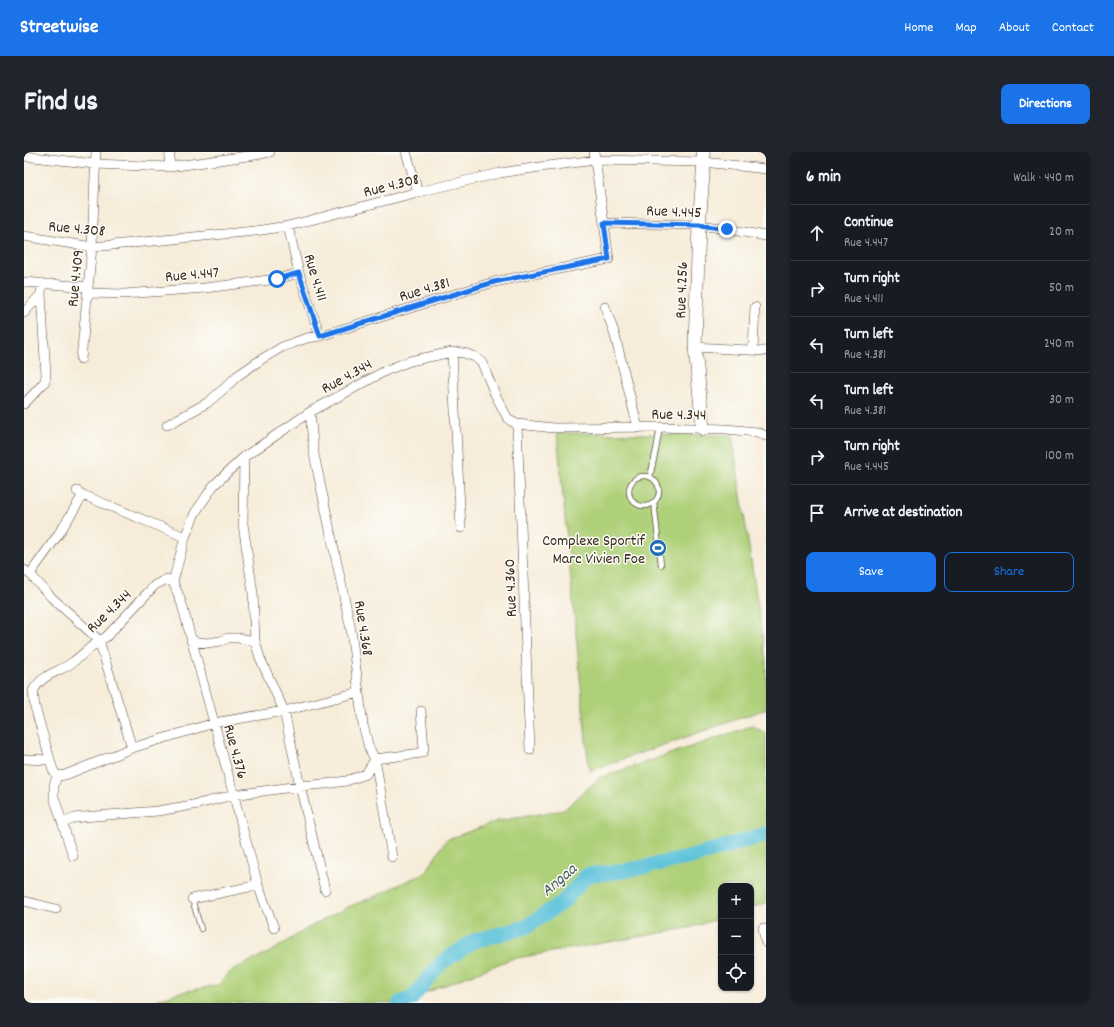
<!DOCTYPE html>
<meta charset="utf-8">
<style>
:root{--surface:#171b24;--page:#20242c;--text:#f1f3f6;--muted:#9ea1a6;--line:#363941;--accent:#1a73e8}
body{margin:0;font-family:Dekko,sans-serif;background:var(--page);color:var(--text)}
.controls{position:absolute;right:12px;bottom:12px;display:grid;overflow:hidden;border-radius:8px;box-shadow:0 1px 3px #0004}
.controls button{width:36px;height:36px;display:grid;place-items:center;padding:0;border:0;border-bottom:1px solid var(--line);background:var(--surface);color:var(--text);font:20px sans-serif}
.stop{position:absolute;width:12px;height:12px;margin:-9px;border:3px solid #1a73e8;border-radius:50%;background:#fff}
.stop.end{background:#1a73e8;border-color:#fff;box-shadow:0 1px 4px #0008}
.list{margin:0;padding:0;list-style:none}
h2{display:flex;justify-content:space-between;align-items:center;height:52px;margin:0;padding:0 16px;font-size:17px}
h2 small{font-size:13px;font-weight:400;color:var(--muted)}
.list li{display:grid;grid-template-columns:26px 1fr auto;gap:12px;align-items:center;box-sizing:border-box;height:56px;padding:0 16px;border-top:1px solid var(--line)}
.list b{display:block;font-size:15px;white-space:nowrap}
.list p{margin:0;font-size:13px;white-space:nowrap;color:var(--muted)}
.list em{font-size:13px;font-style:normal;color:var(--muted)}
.actions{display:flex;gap:8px;padding:12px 16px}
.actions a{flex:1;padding:9px 0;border:1px solid var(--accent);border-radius:8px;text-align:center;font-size:14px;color:var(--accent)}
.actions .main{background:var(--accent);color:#fff}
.icon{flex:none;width:22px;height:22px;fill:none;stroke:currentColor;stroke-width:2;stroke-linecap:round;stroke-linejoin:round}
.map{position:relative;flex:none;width:742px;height:851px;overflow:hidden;border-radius:8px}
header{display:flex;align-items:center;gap:24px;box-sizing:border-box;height:56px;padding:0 20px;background:var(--accent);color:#fff}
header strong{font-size:19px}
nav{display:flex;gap:22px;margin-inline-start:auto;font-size:14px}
.intro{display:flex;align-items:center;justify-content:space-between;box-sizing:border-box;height:96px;padding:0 24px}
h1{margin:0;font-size:28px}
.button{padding:10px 18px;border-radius:8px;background:var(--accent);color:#fff;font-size:14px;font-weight:700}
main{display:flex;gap:24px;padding:0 24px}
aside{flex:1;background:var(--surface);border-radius:8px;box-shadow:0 1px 3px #0004}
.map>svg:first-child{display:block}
</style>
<header>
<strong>Streetwise</strong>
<nav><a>Home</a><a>Map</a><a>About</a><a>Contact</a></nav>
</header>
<div class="intro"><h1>Find us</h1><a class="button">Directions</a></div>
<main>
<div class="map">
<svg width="742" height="851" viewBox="0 0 742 851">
<rect width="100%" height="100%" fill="#fdfcf7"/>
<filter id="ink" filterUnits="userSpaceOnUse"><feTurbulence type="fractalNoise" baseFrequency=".025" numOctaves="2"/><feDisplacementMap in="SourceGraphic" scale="8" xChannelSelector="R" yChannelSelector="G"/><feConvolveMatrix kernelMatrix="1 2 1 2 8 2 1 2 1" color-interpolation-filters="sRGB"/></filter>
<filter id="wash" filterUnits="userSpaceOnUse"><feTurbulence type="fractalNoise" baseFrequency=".012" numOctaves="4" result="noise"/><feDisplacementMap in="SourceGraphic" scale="16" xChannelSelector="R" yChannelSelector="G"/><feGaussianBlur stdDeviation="0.9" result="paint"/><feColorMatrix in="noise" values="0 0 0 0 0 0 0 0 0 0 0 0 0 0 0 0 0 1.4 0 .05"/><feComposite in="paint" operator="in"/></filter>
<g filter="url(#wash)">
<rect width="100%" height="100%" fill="#f6ecd9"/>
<path fill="#aed078" stroke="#747d4b" d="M 533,281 L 708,283 L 742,508 L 742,557 L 565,619 Z
M 728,574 L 742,581 L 742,751 L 727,756 L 727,734 L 697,734 L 697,766 L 665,776 L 487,807 L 376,851 L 124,851 L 153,841 L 194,833 L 208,818 L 248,799 L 284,776 L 324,755 L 352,744 L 402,720 L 422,688 L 474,669 L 540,658 L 575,626 Z"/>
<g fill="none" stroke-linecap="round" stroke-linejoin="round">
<path stroke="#5dc2da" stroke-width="15" d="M 376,851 L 388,846 L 417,811 L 450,789 L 502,775 L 539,750 L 563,723 L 600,719 L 668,705 L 742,682"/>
</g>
</g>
<g filter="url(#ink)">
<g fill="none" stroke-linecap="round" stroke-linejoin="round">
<defs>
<path id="lane" d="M605 339a15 15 0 1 1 30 0a15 15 0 1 1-30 0Z
M 626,325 L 632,298 L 636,275
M 630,350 L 637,413
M 168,747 L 177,777"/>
<path id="street" d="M 382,0 L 394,40
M 0,4 L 71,12 L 145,15 L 231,3 L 246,0
M 145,15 L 146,0
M 580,71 L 675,73 L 703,77 L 742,84
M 264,74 L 275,121 L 296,184
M 0,84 L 24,88 L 68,95 L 231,79 L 264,74 L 394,40 L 476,21 L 516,15 L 571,8 L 680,10 L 742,17
M 0,130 L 64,135
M 63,141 L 100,142 L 181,136 L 253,127 L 275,121
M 581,155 L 590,180 L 614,276
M 0,161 L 17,142
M 671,195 L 742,199
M 729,198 L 731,155
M 428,200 L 437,376
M 57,207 L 68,95 L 72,0
M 0,252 L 18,233 L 21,229 L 22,223 L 17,142 L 18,131
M 286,260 L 290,302 L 327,478 L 339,573 L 345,596 L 351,607 L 398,601 L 400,597 L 397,559
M 493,272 L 506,598
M 143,273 L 183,251 L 202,235 L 213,224 L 238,207 L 258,195 L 283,186 L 296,184 L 470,130 L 585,107 L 570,0
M 220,305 L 219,372 L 229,441 L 231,489 L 236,506 L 260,559 L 276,634 L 301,738
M 53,339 L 59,343 L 161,385
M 0,418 L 6,422 L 27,445 L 75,488 L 108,596
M 6,422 L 34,383 L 59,343
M 149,430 L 157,449 L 234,733 L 250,776
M 167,489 L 183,491 L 197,489 L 204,486 L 214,486 L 231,489
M 9,539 C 19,521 34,521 49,510 C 60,502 69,491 82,485 L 131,433 L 143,427 L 149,430 L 161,385 L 171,361 L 190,333 L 206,318 L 220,305 L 286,260 L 363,218 L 386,209 L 428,200 L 440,201 L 451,205 L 458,211 L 471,242 L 483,265 L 487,269 L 493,272 L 530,276 L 636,275 L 702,277 L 733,280 L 742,284
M 9,539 L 11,555 L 29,618 L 33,624
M 0,607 L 26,608
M 351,607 L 368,705
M 33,624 L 41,623 L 108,596 L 190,571 L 260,559 L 335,540
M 33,624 L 30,633 L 30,645 L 49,704
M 39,671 L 51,666 L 59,665 L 134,659 L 174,652 L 209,643 L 276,634 L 301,632 L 322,629 L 342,622 L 351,607
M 168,747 L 234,733
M 0,749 L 32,757
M 739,776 L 742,791"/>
<path id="secondary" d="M 679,277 L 671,195 L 675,73 L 680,10 L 679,0"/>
</defs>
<use href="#lane" stroke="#57473a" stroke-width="6"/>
<use href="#street" stroke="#57473a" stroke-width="10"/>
<use href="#secondary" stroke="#57473a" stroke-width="14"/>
<use href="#lane" stroke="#fff" stroke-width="4.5"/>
<use href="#street" stroke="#fff" stroke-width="9"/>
<use href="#secondary" stroke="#fff" stroke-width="13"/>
</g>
</g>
<g fill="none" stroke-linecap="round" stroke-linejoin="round" filter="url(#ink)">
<path stroke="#1a73e8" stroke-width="5" d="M 253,127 L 275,121 L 296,184 L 470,130 L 585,107 L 580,71 L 675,73 L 703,77"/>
</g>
<defs>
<symbol id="stadium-disc" viewBox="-11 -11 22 22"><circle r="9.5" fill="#1f6fb2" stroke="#fdfcf7"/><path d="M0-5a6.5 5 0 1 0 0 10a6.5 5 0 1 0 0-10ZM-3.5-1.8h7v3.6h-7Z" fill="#fff"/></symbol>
</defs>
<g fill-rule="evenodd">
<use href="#stadium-disc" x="624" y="386" width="20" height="20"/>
</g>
<g text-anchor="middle" stroke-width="3" stroke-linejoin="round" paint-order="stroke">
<g font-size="16" fill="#3b2a1e" stroke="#fdfcf7">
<text transform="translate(367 32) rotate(-14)" y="6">Rue 4.308</text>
<text transform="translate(650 58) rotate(2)" y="6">Rue 4.445</text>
<text transform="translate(53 75) rotate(5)" y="6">Rue 4.308</text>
<text transform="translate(168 121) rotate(-5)" y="6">Rue 4.447</text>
<text transform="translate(293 125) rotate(73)" y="6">Rue 4.411</text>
<text transform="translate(50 126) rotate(-84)" y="6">Rue 4.409</text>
<text transform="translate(400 136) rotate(-17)" y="6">Rue 4.381</text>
<text transform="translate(656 138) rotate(-88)" y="6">Rue 4.256</text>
<text transform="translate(322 223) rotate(-29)" y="6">Rue 4.344</text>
<text transform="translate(655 261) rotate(1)" y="6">Rue 4.344</text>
<text transform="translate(485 436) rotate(-92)" y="6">Rue 4.360</text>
<text transform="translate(84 458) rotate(-44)" y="6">Rue 4.344</text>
<text transform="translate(341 476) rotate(81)" y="6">Rue 4.368</text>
<text transform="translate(213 599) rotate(75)" y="6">Rue 4.376</text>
</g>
<g font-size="16" fill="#3b2a1e" stroke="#fdfcf7" text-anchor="end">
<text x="621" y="393">Complexe Sportif<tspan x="621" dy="18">Marc Vivien Foe</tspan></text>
</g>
<g font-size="17" font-style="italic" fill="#475f60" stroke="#fdfcf7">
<text transform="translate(534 727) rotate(-41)" y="6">Angaa</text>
</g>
</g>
</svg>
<div class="controls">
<button>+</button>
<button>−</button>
<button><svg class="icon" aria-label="locate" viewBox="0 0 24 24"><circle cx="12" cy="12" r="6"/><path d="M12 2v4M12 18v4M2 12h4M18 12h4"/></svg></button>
</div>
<div class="stop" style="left:253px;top:127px"></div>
<div class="stop end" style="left:703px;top:77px"></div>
</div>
<aside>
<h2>6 min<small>Walk · 440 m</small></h2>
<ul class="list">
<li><svg class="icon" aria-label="ahead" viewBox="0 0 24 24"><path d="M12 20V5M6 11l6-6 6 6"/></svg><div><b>Continue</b><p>Rue 4.447</p></div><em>20 m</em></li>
<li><svg class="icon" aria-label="right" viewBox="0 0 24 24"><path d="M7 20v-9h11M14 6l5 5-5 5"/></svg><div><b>Turn right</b><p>Rue 4.411</p></div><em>50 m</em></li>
<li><svg class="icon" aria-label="left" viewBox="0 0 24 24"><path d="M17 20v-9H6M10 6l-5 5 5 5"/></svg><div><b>Turn left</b><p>Rue 4.381</p></div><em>240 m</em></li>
<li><svg class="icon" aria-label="left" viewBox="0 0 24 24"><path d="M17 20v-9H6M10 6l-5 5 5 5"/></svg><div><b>Turn left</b><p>Rue 4.381</p></div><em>30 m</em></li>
<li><svg class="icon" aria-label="right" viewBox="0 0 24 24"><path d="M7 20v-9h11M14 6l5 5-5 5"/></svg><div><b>Turn right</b><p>Rue 4.445</p></div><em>100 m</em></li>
<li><svg class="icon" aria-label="arrive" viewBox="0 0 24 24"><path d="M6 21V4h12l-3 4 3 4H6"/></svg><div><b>Arrive at destination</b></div></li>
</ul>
<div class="actions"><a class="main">Save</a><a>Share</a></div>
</aside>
</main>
